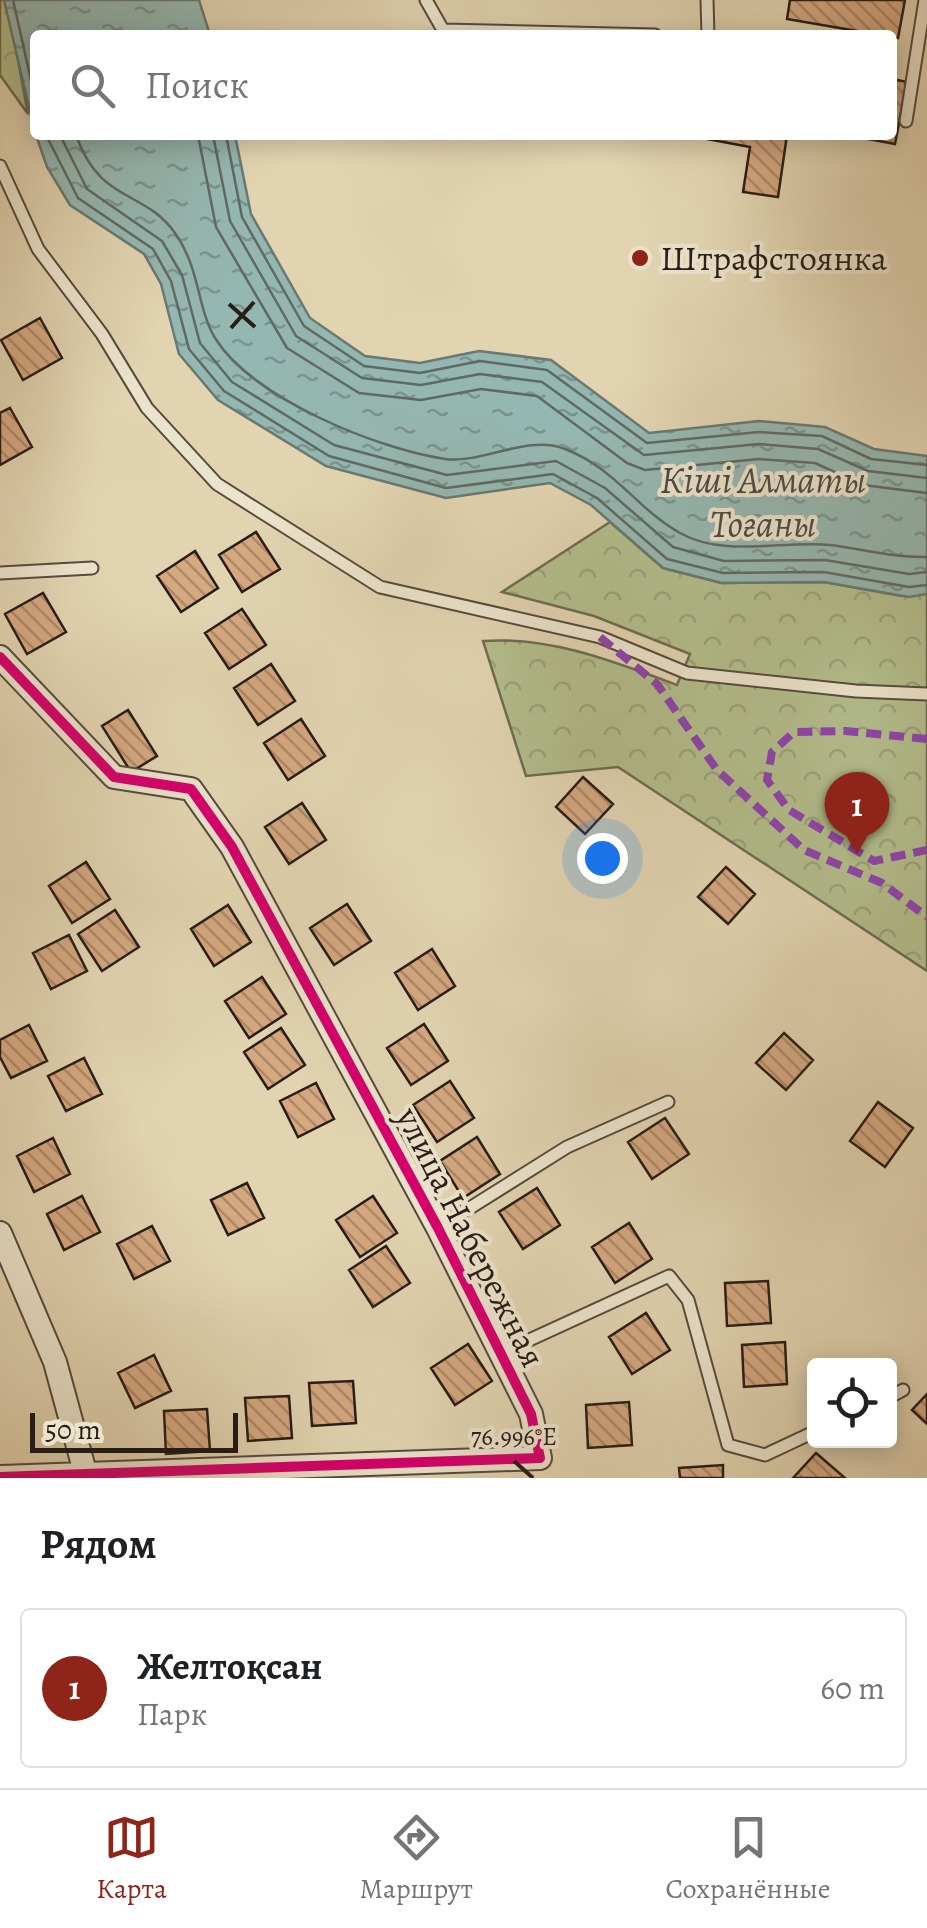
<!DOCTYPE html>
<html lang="ru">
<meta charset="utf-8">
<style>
:root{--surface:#fff;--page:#f2f2f2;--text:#202124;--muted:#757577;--line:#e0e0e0;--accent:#8f2418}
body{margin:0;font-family:Alegreya,serif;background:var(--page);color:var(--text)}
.controls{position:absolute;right:30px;bottom:30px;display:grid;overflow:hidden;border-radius:10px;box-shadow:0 5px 25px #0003}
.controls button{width:90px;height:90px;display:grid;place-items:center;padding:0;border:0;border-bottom:2px solid var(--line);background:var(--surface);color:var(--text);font:50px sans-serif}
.scale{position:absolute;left:30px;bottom:25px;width:208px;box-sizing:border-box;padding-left:10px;border:5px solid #281d17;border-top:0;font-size:28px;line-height:35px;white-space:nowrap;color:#281d17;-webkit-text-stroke:8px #ece3cc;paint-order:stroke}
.you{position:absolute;left:602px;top:858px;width:35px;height:35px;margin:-25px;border:8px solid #fff;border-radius:50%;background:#1a73e8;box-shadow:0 0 0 15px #1a73e833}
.badge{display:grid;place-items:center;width:65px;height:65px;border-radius:50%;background:var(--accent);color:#fff;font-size:32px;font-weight:700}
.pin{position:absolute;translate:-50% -82px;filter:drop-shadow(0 2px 5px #0008)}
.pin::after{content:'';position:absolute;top:52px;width:35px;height:30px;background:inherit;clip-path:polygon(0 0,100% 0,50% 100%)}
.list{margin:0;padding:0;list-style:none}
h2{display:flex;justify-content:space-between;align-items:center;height:130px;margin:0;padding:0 40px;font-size:42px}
h2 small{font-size:32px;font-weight:400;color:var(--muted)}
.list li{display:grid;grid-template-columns:65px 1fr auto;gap:30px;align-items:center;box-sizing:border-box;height:160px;margin:0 20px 20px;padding:0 20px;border:2px solid var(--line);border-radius:10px}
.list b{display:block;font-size:38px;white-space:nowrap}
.list p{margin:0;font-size:32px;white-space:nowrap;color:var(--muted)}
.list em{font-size:32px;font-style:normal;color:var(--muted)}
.icon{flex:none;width:55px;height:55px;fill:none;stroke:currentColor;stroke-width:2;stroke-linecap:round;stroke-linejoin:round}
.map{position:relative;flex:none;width:927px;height:1478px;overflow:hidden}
.search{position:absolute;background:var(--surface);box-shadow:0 5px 25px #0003;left:30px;right:30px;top:30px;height:110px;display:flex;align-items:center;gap:25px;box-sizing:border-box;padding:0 35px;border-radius:10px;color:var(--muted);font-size:38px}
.sheet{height:310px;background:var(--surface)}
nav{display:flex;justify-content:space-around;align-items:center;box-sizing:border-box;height:140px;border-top:2px solid var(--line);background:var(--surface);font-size:28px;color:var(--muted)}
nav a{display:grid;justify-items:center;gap:5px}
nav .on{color:var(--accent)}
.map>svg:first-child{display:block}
</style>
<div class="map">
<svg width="927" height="1478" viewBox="0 0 927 1478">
<defs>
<pattern id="forest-crowns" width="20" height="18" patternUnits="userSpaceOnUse" patternTransform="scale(2.5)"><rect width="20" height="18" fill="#b3bd8c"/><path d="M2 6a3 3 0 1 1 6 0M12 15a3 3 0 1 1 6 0" fill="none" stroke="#9aa278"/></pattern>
<pattern id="water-ripples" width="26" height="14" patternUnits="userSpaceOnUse" patternTransform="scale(2.5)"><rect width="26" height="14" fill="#95b7b1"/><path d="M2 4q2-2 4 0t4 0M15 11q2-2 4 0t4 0" fill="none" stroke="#7a948f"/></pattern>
<pattern id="building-back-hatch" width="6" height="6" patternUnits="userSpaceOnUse" patternTransform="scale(2.5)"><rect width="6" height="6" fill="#d5a880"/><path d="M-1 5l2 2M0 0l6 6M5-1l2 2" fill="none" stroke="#ad8868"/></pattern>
</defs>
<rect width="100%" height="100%" fill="#e2d4b1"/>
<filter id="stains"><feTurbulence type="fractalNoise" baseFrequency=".002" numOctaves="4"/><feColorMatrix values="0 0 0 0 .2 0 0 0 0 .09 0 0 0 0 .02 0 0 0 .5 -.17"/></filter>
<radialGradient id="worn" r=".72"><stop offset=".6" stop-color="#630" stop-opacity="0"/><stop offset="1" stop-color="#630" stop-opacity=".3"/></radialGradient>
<path fill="url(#forest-crowns)" stroke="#6e6d52" stroke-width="2.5" d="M 0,0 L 7,0 L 28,114 L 0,75 Z
M 610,522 L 663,568 L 722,583 L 824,582 L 902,596 L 927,593 L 927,971 L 618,767 L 526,776 L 483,641 C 550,636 615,662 677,685 L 690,654 L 594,616 L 502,592 Z"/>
<path fill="url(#water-ripples)" stroke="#697973" stroke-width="2.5" d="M 4,0 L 199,0 L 210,35 L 35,35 L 35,133 Z
M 36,135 L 235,135 L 251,214 L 310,318 L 365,356 L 420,363 L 479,351 L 551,360 L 649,433 L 759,421 L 825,427 L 874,449 L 927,456 L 927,594 L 909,597 L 824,582 L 722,583 L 663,568 L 591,505 L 550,483 L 446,498 L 326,466 L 218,400 L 179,354 L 161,284 L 144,254 L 70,205 L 47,167 Z"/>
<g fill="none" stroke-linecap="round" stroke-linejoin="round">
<path stroke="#5e6a64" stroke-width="2.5" d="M 13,0 L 35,98
M 46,135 L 78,198 L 153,249 L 171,281 L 189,349 L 224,391 L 329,456 L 446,488 L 553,474 L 597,498 L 667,559 L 723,573 L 824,572 L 909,587 L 927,585
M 60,135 L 87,189 L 162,241 L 182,275 L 200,343 L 232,382 L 334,445 L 447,475 L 556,461 L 605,488 L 673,547 L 724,561 L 825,560 L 909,574 L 927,572
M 76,135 C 100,204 144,189 175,233 C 200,268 197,308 215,338 C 252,398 377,449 445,459 C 482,464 528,434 565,449 C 615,468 638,510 680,533 C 724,558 783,540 830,545 C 863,549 894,558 927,557
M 198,135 L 216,227 L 287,348 L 359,393 L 421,400 L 481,389 L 537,396 L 627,463 L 645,470 L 759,459 L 815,463 L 863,485 L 927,493
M 213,135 L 230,221 L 296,336 L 362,378 L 421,385 L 480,374 L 542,382 L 644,455 L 759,444 L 818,449 L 868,471 L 927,478
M 226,135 L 242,217 L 304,326 L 364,366 L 420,373 L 480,361 L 547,370 L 647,443 L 759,432 L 822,436 L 871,459 L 927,465"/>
</g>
<path fill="url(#building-back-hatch)" stroke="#281d17" stroke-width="2.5" d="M 790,0 L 905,0 L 898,38 L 787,19 Z
M 892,79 L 907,82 L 895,144 L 847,135 L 892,135 Z
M 686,135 L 787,135 L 778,197 L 743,192 L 750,147 Z
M 40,318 L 62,358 L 23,380 L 1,340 Z
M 10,408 L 32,447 L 0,465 L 0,413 Z
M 256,532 L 280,569 L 242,592 L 219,555 Z
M 195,551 L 218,588 L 181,612 L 157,576 Z
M 43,593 L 66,632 L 27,654 L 5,614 Z
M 242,609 L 266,645 L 229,669 L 205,633 Z
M 271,664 L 295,701 L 258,725 L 234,688 Z
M 128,710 L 157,756 L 131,772 L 102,726 Z
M 301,719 L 325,756 L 288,780 L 264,743 Z
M 583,777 L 613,804 L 585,834 L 556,807 Z
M 302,803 L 326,840 L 289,864 L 265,827 Z
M 86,862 L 110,899 L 72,923 L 49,886 Z
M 726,867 L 755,894 L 728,924 L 698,897 Z
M 347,904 L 371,941 L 334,965 L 310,928 Z
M 228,905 L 251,942 L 214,966 L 191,929 Z
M 115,910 L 139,947 L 102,971 L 78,934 Z
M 69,935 L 87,971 L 51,989 L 33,953 Z
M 432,949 L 455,986 L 418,1010 L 395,973 Z
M 262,977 L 286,1014 L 249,1038 L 225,1001 Z
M 424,1024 L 448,1061 L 411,1085 L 387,1048 Z
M 29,1025 L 47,1061 L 11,1078 L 0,1057 L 0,1040 Z
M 281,1028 L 305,1065 L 268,1089 L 244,1052 Z
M 784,1033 L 813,1060 L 786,1090 L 756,1063 Z
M 84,1058 L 102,1094 L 66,1111 L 48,1076 Z
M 450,1081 L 474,1118 L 437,1142 L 413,1105 Z
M 316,1083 L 334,1119 L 298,1137 L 280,1101 Z
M 878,1102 L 913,1128 L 885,1167 L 850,1141 Z
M 665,1118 L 689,1154 L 652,1179 L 628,1142 Z
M 477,1137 L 500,1174 L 463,1198 L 440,1161 Z
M 53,1138 L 70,1174 L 34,1192 L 17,1156 Z
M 247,1183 L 264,1218 L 228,1235 L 211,1200 Z
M 537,1188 L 560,1225 L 523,1249 L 499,1212 Z
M 82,1196 L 100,1232 L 64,1250 L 47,1214 Z
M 373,1196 L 397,1233 L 360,1257 L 336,1220 Z
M 629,1223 L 652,1259 L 615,1283 L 592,1247 Z
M 152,1226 L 170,1261 L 134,1279 L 117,1244 Z
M 386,1246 L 410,1283 L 373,1307 L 349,1270 Z
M 768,1281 L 771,1323 L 727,1326 L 725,1283 Z
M 646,1313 L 670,1350 L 632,1374 L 609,1337 Z
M 785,1342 L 787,1384 L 744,1387 L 742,1345 Z
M 468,1344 L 492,1381 L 455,1405 L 431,1368 Z
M 154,1355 L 171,1391 L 135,1408 L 118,1373 Z
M 353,1381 L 356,1423 L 312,1426 L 309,1383 Z
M 927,1394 L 927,1424 L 912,1410 Z
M 289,1396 L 292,1438 L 248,1441 L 245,1398 Z
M 629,1402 L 632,1445 L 588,1448 L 586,1405 Z
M 207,1409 L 210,1451 L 166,1454 L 164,1411 Z
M 816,1453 L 845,1478 L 793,1478 Z
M 723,1465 L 723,1478 L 680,1478 L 679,1468 Z"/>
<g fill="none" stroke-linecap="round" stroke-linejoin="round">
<defs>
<path id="service" d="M 426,0 L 443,30 L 655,35
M 707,0 L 708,35
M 906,121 L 925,0
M 0,166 L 38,249 L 102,334 L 147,408 L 217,484 L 380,587 L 600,637 L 687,673 L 856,691 L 927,694
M 0,573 L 92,568
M 438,1228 L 567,1147 L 668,1102
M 501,1353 L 669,1276 L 688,1300 L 728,1445 L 765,1455 L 814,1432
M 890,1397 L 903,1390"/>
<path id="minor" d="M 0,657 L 114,777 L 191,789 L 232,847 L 438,1228 L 531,1414 L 540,1458 L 0,1477
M 0,1233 L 55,1362 L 85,1472"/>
</defs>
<use href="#service" stroke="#564b3e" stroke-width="15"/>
<use href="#minor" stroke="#564b3e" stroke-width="26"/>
<use href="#service" stroke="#ece3cc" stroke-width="11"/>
<use href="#minor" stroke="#ece3cc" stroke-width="22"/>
<path stroke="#8e44ad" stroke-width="8" stroke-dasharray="15 8" stroke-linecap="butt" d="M 600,637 L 657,684 L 717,770 L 804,850 L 882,883 L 927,917
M 927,739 L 846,731 L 794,732 L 772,752 L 767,780 L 789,810 L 874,861 L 927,850"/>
<defs>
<path id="cycleway" d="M 0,657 L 114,777 L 191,789 L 232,847 L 438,1228 L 531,1414 L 540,1458 L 0,1477"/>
</defs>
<use href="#cycleway" stroke="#ece3cc" stroke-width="16"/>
<use href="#cycleway" stroke="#d6006c" stroke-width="10"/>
</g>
<path fill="none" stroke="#281d17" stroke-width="4" d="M 229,304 L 255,327M 231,328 L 254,302M 514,1461 L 533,1478"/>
<circle fill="#8f2418" stroke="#ece3cc" stroke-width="4" cx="640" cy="258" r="10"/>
<g text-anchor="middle" stroke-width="8" stroke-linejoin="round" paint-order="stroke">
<g font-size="35" fill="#281d17" stroke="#ece3cc" text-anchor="start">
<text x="660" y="270">Штрафстоянка</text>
</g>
<g font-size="35" fill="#281d17" stroke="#ece3cc">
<text transform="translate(471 1237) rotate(63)" y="12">улица Набережная</text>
</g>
<g font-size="38" font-style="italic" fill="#494b45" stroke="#ece3cc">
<text x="763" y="493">Кіші Алматы<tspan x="763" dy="44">Тоғаны</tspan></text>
</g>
</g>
<g font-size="25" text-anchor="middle" fill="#281d17" stroke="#ece3cc" stroke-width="8" stroke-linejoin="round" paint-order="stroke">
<text x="514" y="1445">76.996°E</text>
</g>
<rect width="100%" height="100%" filter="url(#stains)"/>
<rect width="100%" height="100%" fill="url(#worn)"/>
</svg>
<div class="controls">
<button><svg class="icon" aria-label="locate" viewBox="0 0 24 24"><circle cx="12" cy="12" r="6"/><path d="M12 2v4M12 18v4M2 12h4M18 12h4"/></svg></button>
</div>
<div class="scale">50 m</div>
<div class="you"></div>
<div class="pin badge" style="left:857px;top:854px">1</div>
<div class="search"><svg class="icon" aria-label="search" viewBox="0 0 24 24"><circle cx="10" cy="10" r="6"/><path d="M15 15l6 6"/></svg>Поиск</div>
</div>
<section class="sheet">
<h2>Рядом<small></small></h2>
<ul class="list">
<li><span class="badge">1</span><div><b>Желтоқсан</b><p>Парк</p></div><em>60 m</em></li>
</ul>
</section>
<nav>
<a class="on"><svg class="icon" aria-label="map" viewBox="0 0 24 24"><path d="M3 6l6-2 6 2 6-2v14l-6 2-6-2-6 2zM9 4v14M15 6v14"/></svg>Карта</a>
<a><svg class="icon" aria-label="directions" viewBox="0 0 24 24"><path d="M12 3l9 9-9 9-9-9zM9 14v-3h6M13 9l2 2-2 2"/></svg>Маршрут</a>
<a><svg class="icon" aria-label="saved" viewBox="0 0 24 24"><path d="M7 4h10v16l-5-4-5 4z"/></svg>Сохранённые</a>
</nav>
